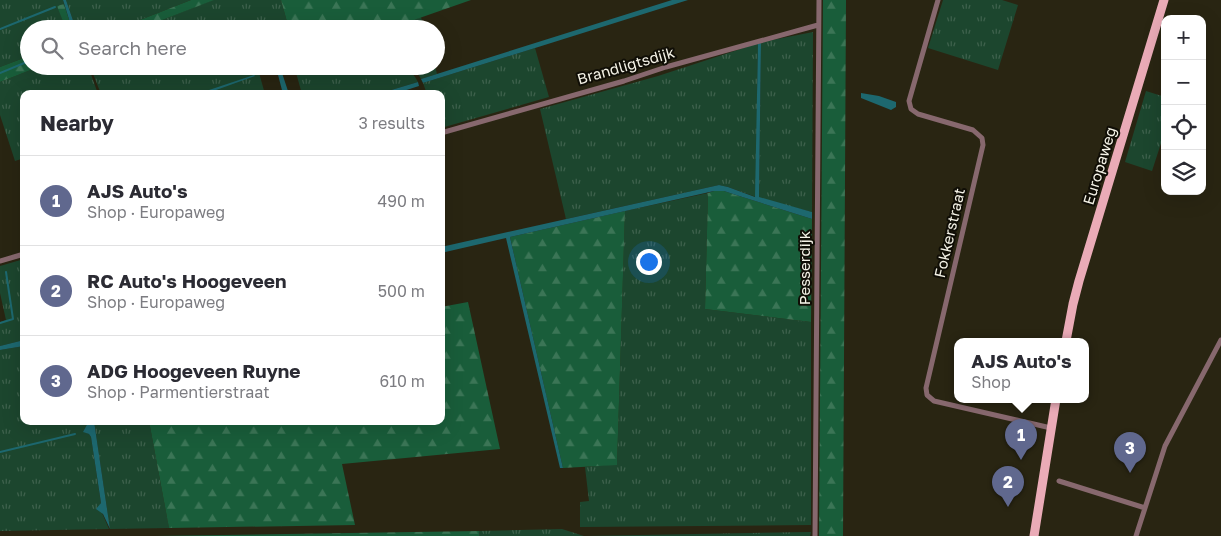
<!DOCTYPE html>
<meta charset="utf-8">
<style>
:root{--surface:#fff;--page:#f2f2f3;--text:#2b2b33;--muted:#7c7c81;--line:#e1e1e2;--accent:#60688e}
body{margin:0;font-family:"Golos Text",sans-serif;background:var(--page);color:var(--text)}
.controls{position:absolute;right:15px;top:15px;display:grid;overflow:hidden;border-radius:10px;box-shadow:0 5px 20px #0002}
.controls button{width:45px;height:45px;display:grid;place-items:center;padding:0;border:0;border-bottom:1px solid var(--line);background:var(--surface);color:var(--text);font:25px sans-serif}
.you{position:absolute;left:648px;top:261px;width:18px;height:18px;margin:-12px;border:4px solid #fff;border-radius:50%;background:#1a73e8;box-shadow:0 0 0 8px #1a73e833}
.badge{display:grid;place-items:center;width:32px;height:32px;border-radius:50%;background:var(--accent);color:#fff;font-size:16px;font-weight:700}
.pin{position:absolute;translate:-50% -41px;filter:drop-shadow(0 1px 2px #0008)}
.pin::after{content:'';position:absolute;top:26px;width:18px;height:15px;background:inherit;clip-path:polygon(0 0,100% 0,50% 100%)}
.popup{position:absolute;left:954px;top:338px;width:135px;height:65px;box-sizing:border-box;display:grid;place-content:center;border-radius:10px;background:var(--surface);filter:drop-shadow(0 1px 4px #0005);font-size:16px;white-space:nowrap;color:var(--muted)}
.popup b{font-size:19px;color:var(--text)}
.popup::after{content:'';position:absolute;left:50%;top:100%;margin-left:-10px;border:10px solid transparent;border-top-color:var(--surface)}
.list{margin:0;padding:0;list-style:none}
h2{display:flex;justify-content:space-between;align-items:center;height:65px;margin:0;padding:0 20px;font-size:21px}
h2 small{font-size:16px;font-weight:400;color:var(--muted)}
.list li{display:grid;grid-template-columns:32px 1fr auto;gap:15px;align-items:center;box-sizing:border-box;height:90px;padding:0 20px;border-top:1px solid var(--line)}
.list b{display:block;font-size:19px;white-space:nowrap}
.list p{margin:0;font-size:16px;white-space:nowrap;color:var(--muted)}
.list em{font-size:16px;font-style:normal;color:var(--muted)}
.icon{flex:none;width:28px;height:28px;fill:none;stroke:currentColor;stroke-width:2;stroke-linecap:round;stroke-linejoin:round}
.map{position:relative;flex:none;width:1221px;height:536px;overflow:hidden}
.search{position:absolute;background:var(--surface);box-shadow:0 5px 20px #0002;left:20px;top:20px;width:425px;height:55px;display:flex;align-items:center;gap:12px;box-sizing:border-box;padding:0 18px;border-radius:28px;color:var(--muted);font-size:19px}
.panel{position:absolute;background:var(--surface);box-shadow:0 5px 20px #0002;left:20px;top:90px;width:425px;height:335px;border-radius:10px}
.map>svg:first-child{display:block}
</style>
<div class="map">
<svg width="1221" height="536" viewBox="0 0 1221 536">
<defs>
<pattern id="grass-tufts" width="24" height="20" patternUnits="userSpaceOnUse" patternTransform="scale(1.25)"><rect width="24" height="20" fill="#1c462e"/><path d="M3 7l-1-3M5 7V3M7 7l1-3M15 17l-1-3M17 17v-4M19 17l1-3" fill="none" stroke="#3e614c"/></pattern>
<pattern id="forest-firs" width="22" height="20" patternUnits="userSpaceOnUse" patternTransform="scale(1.25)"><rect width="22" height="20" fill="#195d3a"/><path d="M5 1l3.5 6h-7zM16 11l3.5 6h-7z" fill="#3b7556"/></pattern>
</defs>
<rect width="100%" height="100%" fill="#292512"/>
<path fill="url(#grass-tufts)" d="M 0,0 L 63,0 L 64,4 L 58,6 L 66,29 L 29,29 L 29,56 L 0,67 Z
M 66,0 L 191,0 L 117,29 L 76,29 Z
M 213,0 L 281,0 L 289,29 L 139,29 Z
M 943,0 L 1002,0 L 1018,5 L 998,70 L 928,48 Z
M 421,17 L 424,29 L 388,29 Z
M 813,32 L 812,212 L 759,198 L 761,43 L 758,45 L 756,197 L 728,187 L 719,185 L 566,219 L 540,109 L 658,76 L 762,42 Z
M 535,48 L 549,97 L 441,128 L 441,94 L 427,94 L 423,83 Z
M 41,66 L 88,66 L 98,94 L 24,94 L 24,158 L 15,161 L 0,115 L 0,82 Z
M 90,66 L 257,66 L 265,94 L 101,94 Z
M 277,66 L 394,66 L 393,68 C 405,73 410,66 418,82 L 378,94 L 302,94 L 295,69 L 282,73 L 279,71 Z
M 411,66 L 435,66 L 437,74 L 421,79 L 416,70 Z
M 1146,91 L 1165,97 L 1165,131 L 1152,171 L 1125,162 Z
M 708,193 L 705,309 L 811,322 L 811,525 L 580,527 L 580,502 L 589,501 L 585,467 L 617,464 L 625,211 Z
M 24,259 L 24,340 L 0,346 L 0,322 L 6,320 L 0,293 L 0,266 Z
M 24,346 L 24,421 L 89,421 L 84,432 L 89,434 L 91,437 L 100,497 L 101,503 L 99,506 L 109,529 L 0,531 L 0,350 Z
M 94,421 L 149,421 L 169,528 L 110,529 Z
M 562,529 L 584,536 L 811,532 L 810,536 L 479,536 L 479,531 Z"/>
<path fill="url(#forest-firs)" d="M 191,0 L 214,0 L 139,29 L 117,29 Z
M 281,0 L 471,0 L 388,29 L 289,29 Z
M 823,0 L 846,0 L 843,536 L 819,536 Z
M 64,4 L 72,29 L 66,29 L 57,6 Z
M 29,56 L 29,66 L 41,66 L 0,82 L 0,67 Z
M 714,191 L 724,191 L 736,195 L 812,219 L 811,322 L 705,309 L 708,193 Z
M 625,211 L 617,465 L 563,468 L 510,237 Z
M 468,302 L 500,449 L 342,464 L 355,525 L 169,528 L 149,421 L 441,421 L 441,307 Z
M 479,531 L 479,536 L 155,536 Z"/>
<path fill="#1d686f" d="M 63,0 L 66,0 L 76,29 L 72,29 Z
M 672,0 L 688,0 L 423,83 L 421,79 Z
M 761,43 L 759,197 L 812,212 L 812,219 L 736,195 L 724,191 L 714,191 L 510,237 L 563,468 L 560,468 L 506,238 L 441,253 L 441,247 L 719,185 L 728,187 L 755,197 L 758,44 Z
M 277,71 L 280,71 L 282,73 L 289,94 L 283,94 Z
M 254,75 L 255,76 L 205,94 L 197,94 Z
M 418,82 L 419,86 L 394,94 L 378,94 Z
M 861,93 L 879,96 L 896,102 L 896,107 L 891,110 L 861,98 Z
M 24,340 L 24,346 L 0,350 L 0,346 Z
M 89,421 L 94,421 L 110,529 L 103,514 L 96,509 L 101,503 L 91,437 L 89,434 L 83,432 Z"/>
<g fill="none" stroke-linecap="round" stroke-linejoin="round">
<path stroke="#1d686f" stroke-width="2" d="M 0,29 L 55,7
M 0,73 L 29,61
M 0,323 L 13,319 L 6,272
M 0,452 L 75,434"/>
<path stroke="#87686e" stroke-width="5" d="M 938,0 L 909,101 L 911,109 L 918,114 L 973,130 L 982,138 L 983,145 L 926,388 L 927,395 L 934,401 L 1051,428
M 441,133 L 624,81 L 666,67 L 818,25
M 0,261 L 24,254
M 1059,481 L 1145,508
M 815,536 L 819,0
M 1136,536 L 1165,446 L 1221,340"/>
<path stroke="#eaabb7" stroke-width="9" d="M 1066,341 L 1073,304 L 1079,281 L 1164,0
M 1034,536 L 1056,399"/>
</g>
<g text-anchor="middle" stroke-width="4" stroke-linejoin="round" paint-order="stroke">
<g font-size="15" fill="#f5f3e7" stroke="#100e06">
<text transform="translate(626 66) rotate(-16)" y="5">Brandligtsdijk</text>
<text transform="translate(1100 166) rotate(-73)" y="5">Europaweg</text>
<text transform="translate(950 233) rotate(-77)" y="5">Fokkerstraat</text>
<text transform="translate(805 268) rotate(-90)" y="5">Pesserdijk</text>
</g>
</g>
</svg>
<div class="controls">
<button>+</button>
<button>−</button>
<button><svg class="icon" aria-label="locate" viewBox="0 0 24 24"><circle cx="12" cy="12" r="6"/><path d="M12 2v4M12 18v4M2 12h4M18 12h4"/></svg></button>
<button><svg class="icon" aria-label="layers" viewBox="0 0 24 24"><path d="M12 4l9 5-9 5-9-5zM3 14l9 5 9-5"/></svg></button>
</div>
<div class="you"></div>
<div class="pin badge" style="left:1021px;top:460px">1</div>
<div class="popup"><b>AJS Auto's</b>Shop</div>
<div class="pin badge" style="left:1008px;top:507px">2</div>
<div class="pin badge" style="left:1130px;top:473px">3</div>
<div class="search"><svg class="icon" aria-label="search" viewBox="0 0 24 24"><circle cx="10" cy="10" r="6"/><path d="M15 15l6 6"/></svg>Search here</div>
<section class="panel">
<h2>Nearby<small>3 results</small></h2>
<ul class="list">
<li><span class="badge">1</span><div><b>AJS Auto's</b><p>Shop · Europaweg</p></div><em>490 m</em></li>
<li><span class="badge">2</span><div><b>RC Auto's Hoogeveen</b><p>Shop · Europaweg</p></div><em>500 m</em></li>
<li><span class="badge">3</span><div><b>ADG Hoogeveen Ruyne</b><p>Shop · Parmentierstraat</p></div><em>610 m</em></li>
</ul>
</section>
</div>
